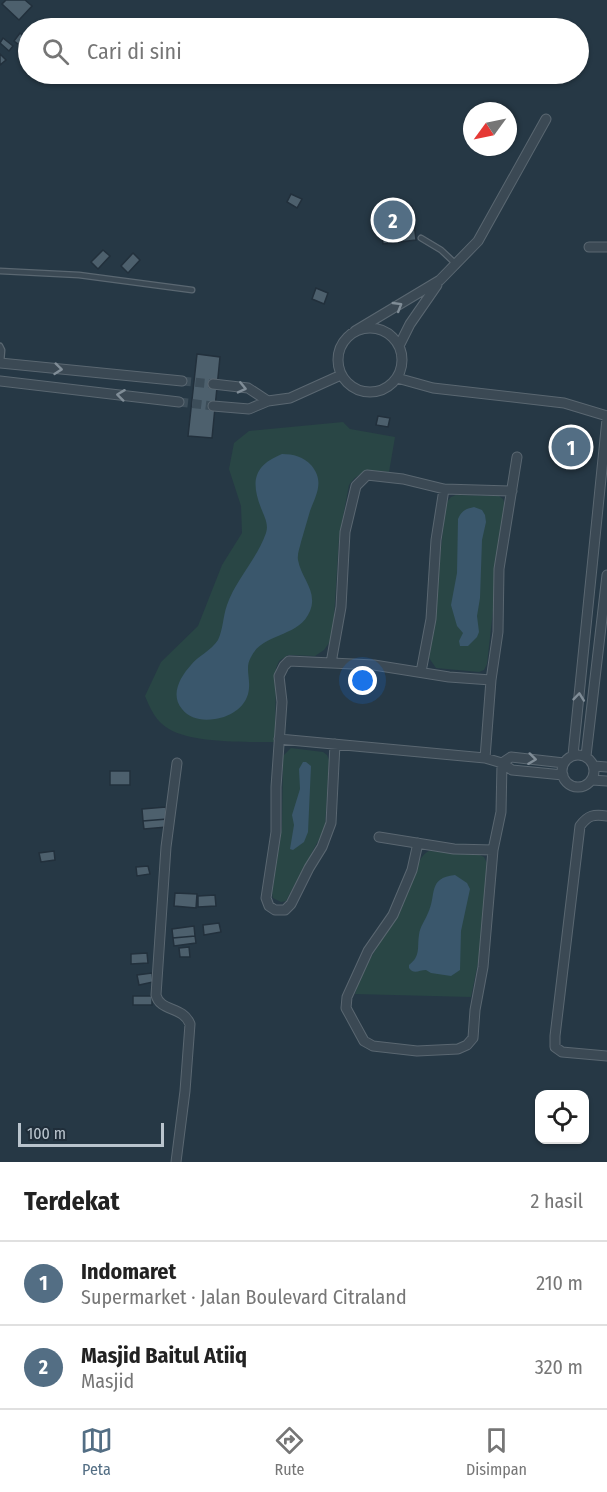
<!DOCTYPE html>
<html lang="id">
<meta charset="utf-8">
<style>
:root{--surface:#fff;--page:#f6f6f6;--text:#222;--muted:#767676;--line:#e0e0e0;--accent:#536e84}
body{margin:0;font-family:"Fira Sans Condensed",sans-serif;background:var(--page);color:var(--text)}
.controls{position:absolute;right:18px;bottom:18px;display:grid;overflow:hidden;border-radius:12px;box-shadow:0 2px 4px #0004}
.controls button{width:54px;height:54px;display:grid;place-items:center;padding:0;border:0;border-bottom:2px solid var(--line);background:var(--surface);color:var(--text);font:30px sans-serif}
.compass{position:absolute;left:463px;top:102px;width:54px;height:54px;border-radius:50%;background:var(--surface);box-shadow:0 2px 4px #0004;rotate:237deg}
.scale{position:absolute;left:18px;bottom:15px;width:146px;box-sizing:border-box;padding-left:6px;border:3px solid #b9c4cd;border-top:0;font-size:16px;line-height:21px;white-space:nowrap;color:#b9c4cd;-webkit-text-stroke:4px #202e3a;paint-order:stroke}
.you{position:absolute;left:363px;top:681px;width:21px;height:21px;margin:-15px;border:4px solid #fff;border-radius:50%;background:#1a73e8;box-shadow:0 0 0 9px #1a73e833}
.badge{display:grid;place-items:center;width:39px;height:39px;border-radius:50%;background:var(--accent);color:#fff;font-size:20px;font-weight:700}
.pin{position:absolute;translate:-50% -50%;border:3px solid #fff;box-shadow:0 2px 6px #0006}
.list{margin:0;padding:0;list-style:none}
h2{display:flex;justify-content:space-between;align-items:center;height:78px;margin:0;padding:0 24px;font-size:26px}
h2 small{font-size:20px;font-weight:400;color:var(--muted)}
.list li{display:grid;grid-template-columns:39px 1fr auto;gap:18px;align-items:center;box-sizing:border-box;height:84px;padding:0 24px;border-top:2px solid var(--line)}
.list b{display:block;font-size:22px;white-space:nowrap}
.list p{margin:0;font-size:20px;white-space:nowrap;color:var(--muted)}
.list em{font-size:20px;font-style:normal;color:var(--muted)}
.icon{flex:none;width:33px;height:33px;fill:none;stroke:currentColor;stroke-width:2;stroke-linecap:round;stroke-linejoin:round}
.map{position:relative;flex:none;width:607px;height:1162px;overflow:hidden}
.search{position:absolute;background:var(--surface);box-shadow:0 2px 4px #0004;left:18px;right:18px;top:18px;height:66px;display:flex;align-items:center;gap:15px;box-sizing:border-box;padding:0 21px;border-radius:33px;color:var(--muted);font-size:22px}
.sheet{height:246px;background:var(--surface)}
nav{display:flex;justify-content:space-around;align-items:center;box-sizing:border-box;height:84px;border-top:2px solid var(--line);background:var(--surface);font-size:16px;color:var(--muted)}
nav a{display:grid;justify-items:center;gap:3px}
nav .on{color:var(--accent)}
.map>svg:first-child{display:block}
</style>
<div class="map">
<svg width="607" height="1162" viewBox="0 0 607 1162">
<rect width="100%" height="100%" fill="#263845"/>
<path fill="#294645" d="M 343,422 L 350,429 L 395,437 L 389,472 C 373,470 359,470 349,485 L 339,538 L 333,634 L 331,640 L 324,650 L 315,656 L 288,655 L 279,661 L 276,668 L 275,742 C 248,742 191,743 169,729 C 156,722 150,708 145,696 L 161,662 L 198,626 L 222,565 L 242,533 L 241,506 L 229,469 L 234,443 L 249,431 Z
M 456,495 L 499,496 L 503,499 L 505,505 L 487,664 L 484,670 L 479,672 L 436,668 L 429,658 L 446,503 L 451,497 Z
M 291,748 L 323,752 L 327,755 L 329,760 L 325,828 L 286,901 L 281,902 L 273,898 L 272,893 L 282,826 L 283,756 Z
M 429,851 L 478,854 L 484,857 L 487,863 L 480,953 L 471,997 L 355,994 C 366,958 391,929 407,895 C 413,882 416,857 429,851 Z"/>
<path fill="#3a576c" d="M 282,454 C 293,454 304,457 311,465 C 325,481 316,495 310,511 C 307,521 304,532 301,542 C 300,547 297,554 298,560 C 301,578 318,591 310,611 C 299,638 263,632 251,657 C 245,667 250,677 249,688 C 248,706 231,717 215,719 C 202,721 190,719 182,709 C 170,695 180,677 191,665 C 198,656 211,651 218,640 C 223,630 223,616 227,605 C 236,579 257,559 266,533 C 269,524 264,516 261,508 C 250,480 255,465 282,454 Z
M 474,507 L 482,510 L 485,515 L 486,522 L 482,540 L 480,598 L 477,616 L 479,632 L 477,637 L 468,646 L 460,646 L 459,641 L 463,633 L 457,626 L 451,605 L 457,573 L 458,519 C 462,510 466,509 474,507 Z
M 303,762 L 306,762 L 311,766 L 308,832 L 304,842 L 293,850 L 290,849 L 294,825 L 292,815 L 300,789 L 299,769 Z
M 455,875 L 467,883 L 470,889 L 461,931 L 460,970 L 451,976 L 431,973 L 426,970 C 419,970 414,975 409,968 L 409,965 C 421,956 417,947 419,935 C 420,926 425,921 428,913 C 437,895 427,878 455,875 Z"/>
<path fill="#4d606d" stroke="#22303c" stroke-width="1.5" d="M 6,0 L 25,0 L 32,6 L 19,20 L 2,4 Z
M 20,33 L 28,40 L 22,47 L 14,41 Z
M 3,38 L 13,46 L 9,51 L 0,43 Z
M 0,54 L 6,60 L 0,65 Z
M 291,194 L 302,199 L 297,208 L 287,202 Z
M 412,206 L 416,240 L 383,244 L 381,227 L 373,228 L 372,214 L 380,213 L 379,210 Z
M 103,250 L 110,256 L 98,269 L 91,262 Z
M 133,253 L 140,260 L 128,273 L 121,266 Z
M 316,288 L 328,293 L 324,304 L 312,299 Z
M 197,354 L 220,357 L 212,438 L 188,436 Z
M 378,416 L 390,418 L 388,427 L 376,425 Z
M 110,771 L 130,771 L 130,785 L 110,785 Z
M 166,807 L 167,819 L 143,821 L 142,809 Z
M 167,819 L 167,827 L 144,829 L 143,821 Z
M 54,851 L 55,860 L 41,862 L 39,853 Z
M 148,866 L 150,874 L 137,876 L 136,867 Z
M 175,893 L 197,894 L 196,908 L 174,906 Z
M 215,895 L 216,906 L 198,907 L 198,896 Z
M 219,923 L 221,932 L 204,935 L 203,925 Z
M 194,926 L 195,936 L 173,938 L 172,929 Z
M 195,936 L 196,943 L 174,946 L 173,938 Z
M 189,947 L 190,957 L 180,957 L 179,948 Z
M 147,953 L 148,963 L 131,964 L 131,954 Z
M 152,973 L 153,982 L 139,985 L 137,975 Z
M 133,996 L 152,996 L 152,1005 L 133,1005 Z"/>
<g fill="none" stroke-linecap="round" stroke-linejoin="round">
<path stroke="#3c4d59" stroke-width="9" stroke-dasharray="9 4.5" stroke-linecap="butt" d="M 182,381 L 213,384
M 179,402 L 213,406"/>
<defs>
<path id="lane" d="M 421,238 L 441,250 L 457,265
M 0,271 L 79,275 L 192,290
M 0,346 L 2,350 L 1,363"/>
<path id="street" d="M 589,247 L 607,247
M338 360a32 32 0 1 1 64 0a32 32 0 1 1-64 0Z
M 355,331 L 440,280 L 478,241 L 546,119
M 399,346 L 410,324 L 437,285
M 0,363 L 182,381
M 397,378 L 433,388 L 564,403 L 607,416
M 0,381 L 179,402
M 213,384 L 248,388 L 268,401
M 213,406 L 249,409 L 268,401 L 290,398 L 341,375
M 331,663 L 341,607 L 345,532 L 356,486 L 367,475 L 403,479 L 444,489 L 512,491
M 421,672 L 431,619 L 436,540 L 444,489
M 279,739 L 485,758 L 502,763 L 512,770 L 563,775
M 335,744 L 331,823 L 322,847 L 309,868 L 291,904 L 285,910 L 275,910 L 269,906 L 266,898 L 276,832 L 276,787 L 282,702 L 279,676 L 284,666 L 289,661 L 374,665 L 449,677 L 491,680
M 573,755 L 607,419
M562 771a16 16 0 1 1 32 0a16 16 0 1 1-32 0Z
M 586,756 L 607,575
M 485,758 L 491,680 L 498,632 L 499,569 L 517,457
M 502,763 L 511,757 L 564,763
M 594,766 L 607,767
M 592,780 L 607,781
M 607,816 C 594,814 588,815 580,826 L 555,1036 L 555,1047 L 562,1052 L 607,1056
M 379,837 L 454,849 L 493,850
M 418,843 L 412,870 L 393,915 L 368,951 L 347,997 L 346,1008 L 364,1041 L 373,1046 L 417,1051 L 458,1049 L 467,1045 L 473,1038 L 475,1010 L 483,967 L 493,850 L 501,812 L 502,763
M 176,1162 L 185,1091 L 190,1024 C 183,1006 160,1012 156,995 L 166,847 L 177,763"/>
</defs>
<use href="#lane" stroke="#5a6771" stroke-width="7"/>
<use href="#street" stroke="#5a6771" stroke-width="11"/>
<use href="#lane" stroke="#3b4954" stroke-width="4.5"/>
<use href="#street" stroke="#3b4954" stroke-width="9"/>
</g>
<defs><path id="oneway-chevron" d="M-2-3.5L2.5 0L-2 3.5" fill="none" stroke-width="1.6" stroke-linecap="round" stroke-linejoin="round" transform="scale(1.5)"/></defs>
<g stroke="#808d97">
<use href="#oneway-chevron" transform="translate(398 306) rotate(-31)"/>
<use href="#oneway-chevron" transform="translate(58 369) rotate(6)"/>
<use href="#oneway-chevron" transform="translate(242 388) rotate(13)"/>
<use href="#oneway-chevron" transform="translate(121 395) rotate(-173)"/>
<use href="#oneway-chevron" transform="translate(579 697) rotate(-84)"/>
<use href="#oneway-chevron" transform="translate(532 759) rotate(7)"/>
</g>
</svg>
<div class="controls">
<button><svg class="icon" aria-label="locate" viewBox="0 0 24 24"><circle cx="12" cy="12" r="6"/><path d="M12 2v4M12 18v4M2 12h4M18 12h4"/></svg></button>
</div>
<svg class="compass" viewBox="-18 -18 36 36"><path d="M0-13l5 13h-10z" fill="#e53935"/><path d="M0 13l5-13h-10z" fill="#767676"/></svg>
<div class="scale">100 m</div>
<div class="you"></div>
<div class="pin badge" style="left:571px;top:447px">1</div>
<div class="pin badge" style="left:393px;top:220px">2</div>
<div class="search"><svg class="icon" aria-label="search" viewBox="0 0 24 24"><circle cx="10" cy="10" r="6"/><path d="M15 15l6 6"/></svg>Cari di sini</div>
</div>
<section class="sheet">
<h2>Terdekat<small>2 hasil</small></h2>
<ul class="list">
<li><span class="badge">1</span><div><b>Indomaret</b><p>Supermarket · Jalan Boulevard Citraland</p></div><em>210 m</em></li>
<li><span class="badge">2</span><div><b>Masjid Baitul Atiiq</b><p>Masjid</p></div><em>320 m</em></li>
</ul>
</section>
<nav>
<a class="on"><svg class="icon" aria-label="map" viewBox="0 0 24 24"><path d="M3 6l6-2 6 2 6-2v14l-6 2-6-2-6 2zM9 4v14M15 6v14"/></svg>Peta</a>
<a><svg class="icon" aria-label="directions" viewBox="0 0 24 24"><path d="M12 3l9 9-9 9-9-9zM9 14v-3h6M13 9l2 2-2 2"/></svg>Rute</a>
<a><svg class="icon" aria-label="saved" viewBox="0 0 24 24"><path d="M7 4h10v16l-5-4-5 4z"/></svg>Disimpan</a>
</nav>
